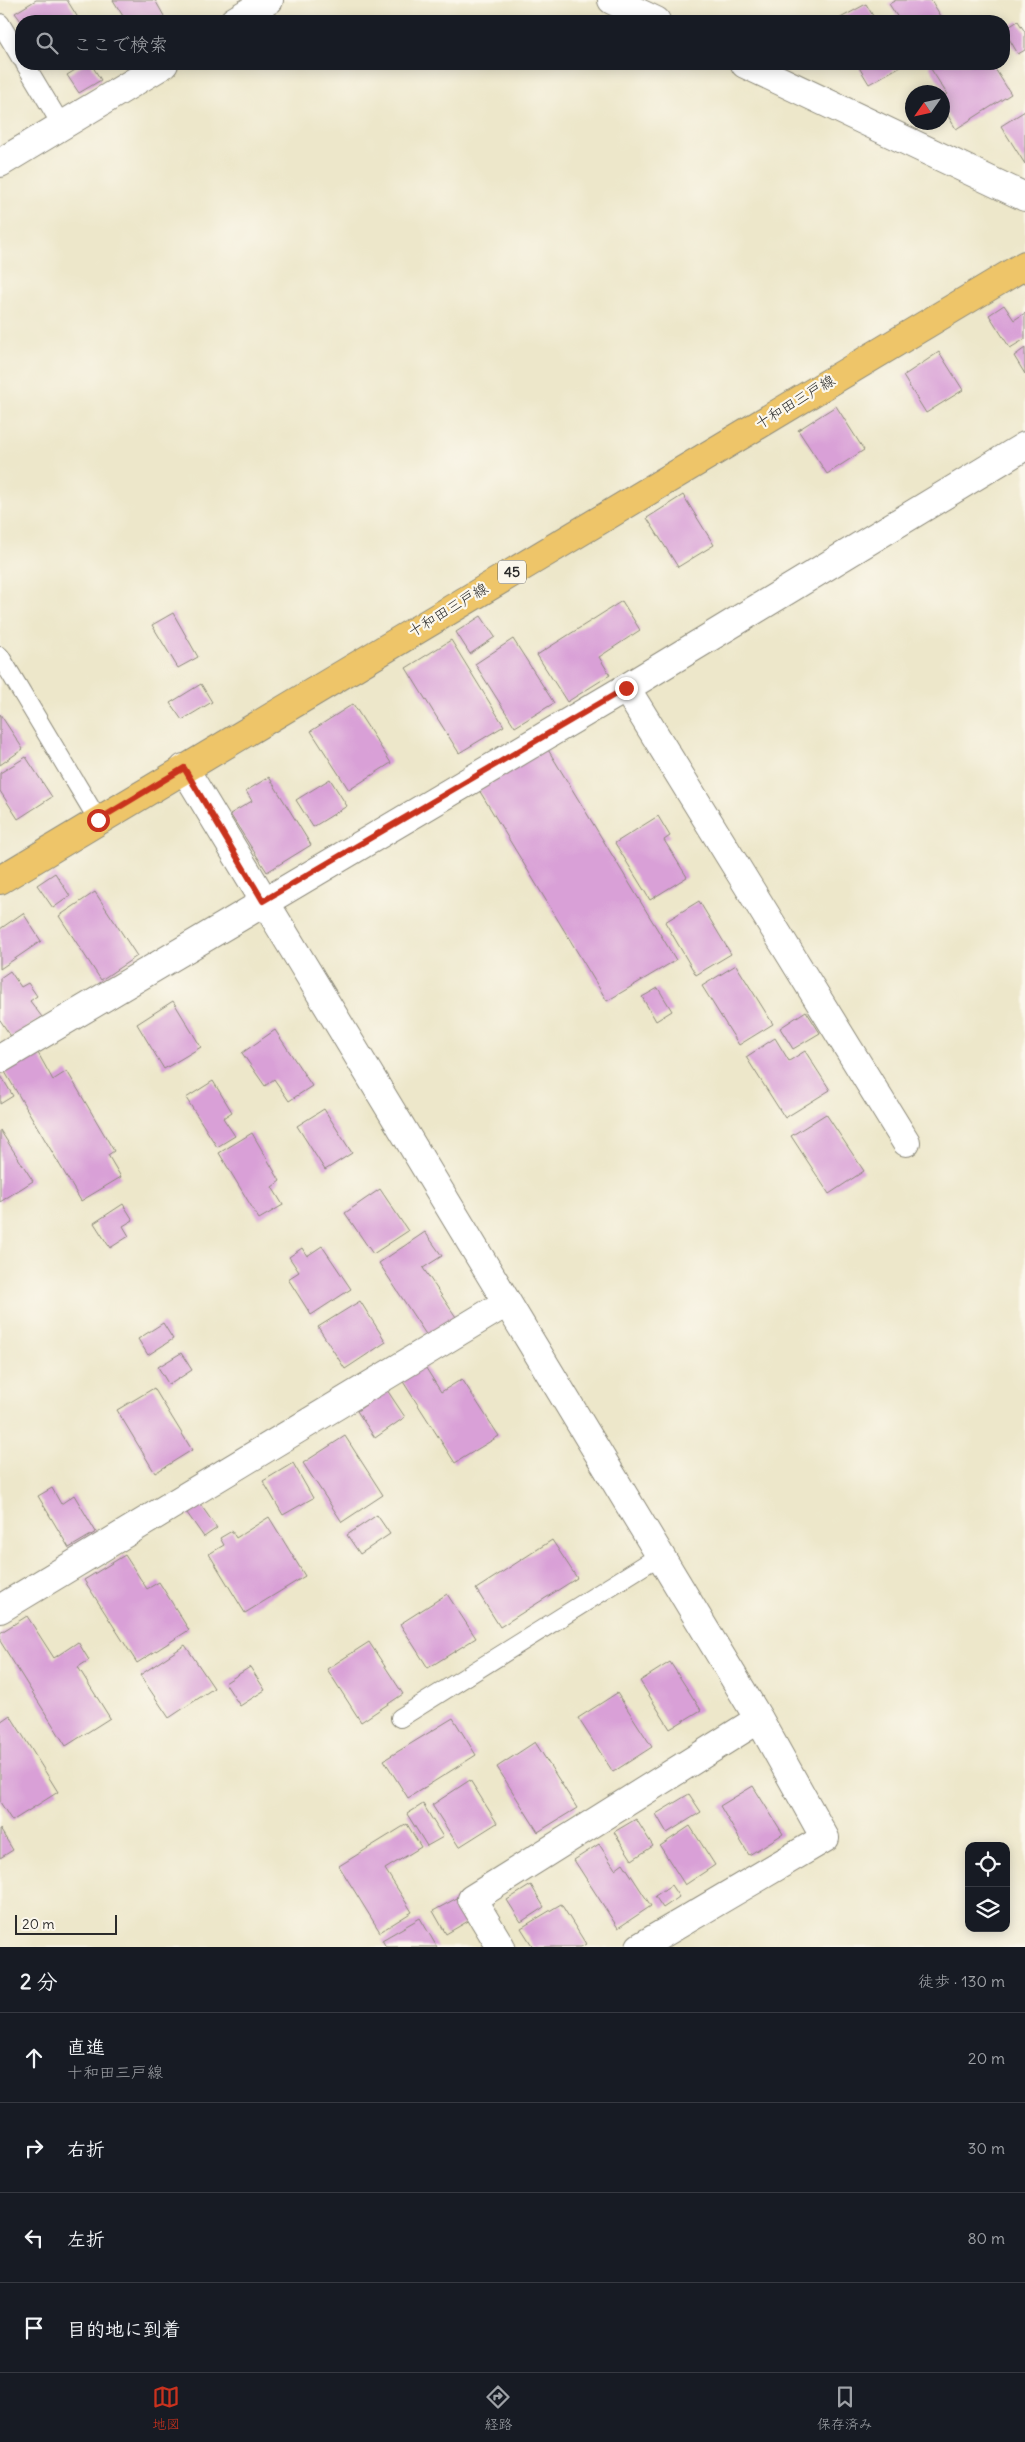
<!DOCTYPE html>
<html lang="ja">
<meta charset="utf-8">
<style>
:root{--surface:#171b24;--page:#242831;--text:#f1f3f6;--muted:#9ea1a6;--line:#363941;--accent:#c8321e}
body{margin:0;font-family:Delius,"Klee One",sans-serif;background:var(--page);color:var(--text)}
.controls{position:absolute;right:15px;bottom:15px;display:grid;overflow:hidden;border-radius:10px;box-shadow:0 2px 12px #0003}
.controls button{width:45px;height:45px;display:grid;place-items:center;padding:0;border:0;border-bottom:1px solid var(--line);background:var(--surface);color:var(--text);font:25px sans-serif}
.compass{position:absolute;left:905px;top:85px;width:45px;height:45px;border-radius:50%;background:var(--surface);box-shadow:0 2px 12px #0003;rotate:236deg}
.scale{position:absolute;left:15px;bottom:12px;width:102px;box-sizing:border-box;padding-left:5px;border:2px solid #2b2b2b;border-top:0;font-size:14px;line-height:18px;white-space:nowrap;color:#2b2b2b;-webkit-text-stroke:4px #fbf7ec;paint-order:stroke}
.stop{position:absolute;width:15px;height:15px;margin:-11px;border:4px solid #c8321e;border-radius:50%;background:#fff}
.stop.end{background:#c8321e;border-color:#fff;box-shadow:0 1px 5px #0008}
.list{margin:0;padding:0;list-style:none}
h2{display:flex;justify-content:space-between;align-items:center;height:65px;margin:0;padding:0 20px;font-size:21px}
h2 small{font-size:16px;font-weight:400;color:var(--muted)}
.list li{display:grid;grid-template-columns:32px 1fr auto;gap:15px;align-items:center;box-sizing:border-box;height:90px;padding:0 20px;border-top:1px solid var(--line)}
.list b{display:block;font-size:19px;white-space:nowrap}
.list p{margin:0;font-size:16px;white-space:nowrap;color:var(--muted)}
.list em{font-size:16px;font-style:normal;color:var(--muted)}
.icon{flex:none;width:28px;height:28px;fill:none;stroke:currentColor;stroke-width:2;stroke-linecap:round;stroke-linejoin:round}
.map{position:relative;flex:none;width:1025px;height:1947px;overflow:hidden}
.search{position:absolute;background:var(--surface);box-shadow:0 2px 12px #0003;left:15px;right:15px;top:15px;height:55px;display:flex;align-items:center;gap:12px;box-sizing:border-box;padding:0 18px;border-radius:20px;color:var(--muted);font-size:19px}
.sheet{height:425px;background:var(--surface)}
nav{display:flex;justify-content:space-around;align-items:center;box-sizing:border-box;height:70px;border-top:1px solid var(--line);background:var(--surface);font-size:14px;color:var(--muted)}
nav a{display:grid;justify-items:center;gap:2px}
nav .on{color:var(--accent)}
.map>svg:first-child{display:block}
</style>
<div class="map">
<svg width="1025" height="1947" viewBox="0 0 1025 1947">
<rect width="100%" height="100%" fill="#fbf7ec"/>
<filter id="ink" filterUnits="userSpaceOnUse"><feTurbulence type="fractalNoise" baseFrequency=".02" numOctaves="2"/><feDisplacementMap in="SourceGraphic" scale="10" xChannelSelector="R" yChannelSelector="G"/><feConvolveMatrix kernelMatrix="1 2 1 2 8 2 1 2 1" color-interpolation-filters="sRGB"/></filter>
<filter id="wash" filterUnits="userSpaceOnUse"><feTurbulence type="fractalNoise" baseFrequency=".0096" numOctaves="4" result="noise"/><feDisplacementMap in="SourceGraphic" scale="20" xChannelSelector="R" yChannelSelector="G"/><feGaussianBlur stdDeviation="1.12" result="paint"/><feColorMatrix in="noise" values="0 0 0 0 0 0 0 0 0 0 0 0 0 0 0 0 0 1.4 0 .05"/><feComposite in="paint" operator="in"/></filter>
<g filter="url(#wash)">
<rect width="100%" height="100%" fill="#ede7ca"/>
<g id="blocks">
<path fill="#d9a0d7" d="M 36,0 L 67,0 L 80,21 L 21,21 L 15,13 Z
M 113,0 L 155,0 L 164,16 L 156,21 L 126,21 Z
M 896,0 L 931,0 L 944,21 L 900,21 L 889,4 Z
M 866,4 L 876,21 L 835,21 Z
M 1018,21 L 1025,32 L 1025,50 L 1018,54 L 1004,30 Z
M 85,64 L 91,64 L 101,80 L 79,93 L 67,75 Z
M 857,64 L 900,64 L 901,66 L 869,84 Z
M 934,64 L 992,64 L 1011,94 L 956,129 L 942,106 L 942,96 L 947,94 L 929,66 Z
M 1025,111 L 1025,164 L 1001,126 Z
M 1004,305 L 1014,320 L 1025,313 L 1025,339 L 1010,348 L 989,315 Z
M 1025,348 L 1025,374 L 1014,356 Z
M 939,352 L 963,390 L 926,413 L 903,376 Z
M 836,406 L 864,450 L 827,474 L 798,430 Z
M 683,495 L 714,545 L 678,567 L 647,518 Z
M 622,601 L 640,630 L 599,657 L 610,675 L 567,702 L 537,655 Z
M 173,613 L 198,657 L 178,668 L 152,625 Z
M 481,616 L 495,637 L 470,654 L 456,632 Z
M 513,639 L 554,703 L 515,727 L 475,664 Z
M 451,640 L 504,726 L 459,753 L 406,668 Z
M 201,684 L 212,702 L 182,720 L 170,703 Z
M 353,704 L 391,763 L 349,790 L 311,731 Z
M 0,714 L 23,749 L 0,765 Z
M 547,748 L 676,960 L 607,1001 L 479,790 Z
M 26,757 L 52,797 L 18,819 L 0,791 L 0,773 Z
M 269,777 L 311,845 L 267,872 L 230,814 L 252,801 L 246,791 Z
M 330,779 L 347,806 L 313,827 L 296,800 Z
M 658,816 L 670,836 L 664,840 L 687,877 L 650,900 L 615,843 Z
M 55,873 L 70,896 L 53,908 L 37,885 Z
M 95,892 L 137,956 L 101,980 L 59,916 Z
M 699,901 L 731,954 L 696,975 L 665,922 Z
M 23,913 L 41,941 L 0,969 L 0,929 Z
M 736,965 L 773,1024 L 739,1045 L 702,986 Z
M 10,971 L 21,987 L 28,983 L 37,996 L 30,1001 L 42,1017 L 12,1038 L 0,1020 L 0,978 Z
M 658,988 L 672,1011 L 656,1021 L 642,997 Z
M 173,1001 L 201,1047 L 164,1069 L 137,1024 Z
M 806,1011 L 820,1033 L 793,1049 L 780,1028 Z
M 275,1030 L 312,1086 L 289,1101 L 274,1079 L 265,1086 L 242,1053 Z
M 775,1038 L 789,1061 L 805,1051 L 830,1090 L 785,1118 L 746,1057 Z
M 38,1053 L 53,1080 L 67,1071 L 114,1151 L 108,1155 L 121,1177 L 81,1201 L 5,1072 Z
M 0,1074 L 13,1096 L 0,1104 Z
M 213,1081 L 232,1112 L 223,1118 L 235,1136 L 217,1147 L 186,1098 Z
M 324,1109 L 352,1153 L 325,1170 L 297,1126 Z
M 826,1114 L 864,1171 L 829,1194 L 791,1136 Z
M 0,1130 L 33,1181 L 0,1202 Z
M 252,1133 L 280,1181 L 272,1187 L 283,1205 L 259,1219 L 219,1153 Z
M 380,1189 L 408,1231 L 373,1254 L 345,1213 Z
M 123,1204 L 133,1220 L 123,1226 L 129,1236 L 110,1248 L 94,1223 Z
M 425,1232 L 442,1256 L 423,1268 L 458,1320 L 429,1339 L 379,1263 Z
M 322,1246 L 351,1289 L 311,1315 L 288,1279 L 299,1272 L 289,1257 L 302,1248 L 307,1256 Z
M 360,1301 L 386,1342 L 345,1369 L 318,1327 Z
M 163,1323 L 173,1339 L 148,1355 L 138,1339 Z
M 181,1353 L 192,1370 L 169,1385 L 158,1367 Z
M 424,1365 L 441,1392 L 462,1379 L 499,1436 L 455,1463 L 402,1380 Z
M 154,1388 L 192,1450 L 155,1473 L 117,1410 Z
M 387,1390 L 405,1417 L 375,1438 L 357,1411 Z
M 345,1436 L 383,1495 L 342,1522 L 303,1463 Z
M 293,1463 L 313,1498 L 283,1515 L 263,1481 Z
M 52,1488 L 61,1504 L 74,1495 L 96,1532 L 69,1548 L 38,1496 Z
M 200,1504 L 217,1528 L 204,1537 L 187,1513 Z
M 377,1515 L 390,1534 L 360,1554 L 347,1535 Z
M 269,1517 L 305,1576 L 245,1613 L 209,1554 L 224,1545 L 220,1538 L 232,1531 L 236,1538 Z
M 552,1540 L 577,1578 L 500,1627 L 476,1589 Z
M 125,1555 L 147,1589 L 159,1582 L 189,1630 L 137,1663 L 84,1580 Z
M 447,1594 L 476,1638 L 428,1668 L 400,1624 Z
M 27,1616 L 54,1658 L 78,1642 L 89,1660 L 78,1667 L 110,1718 L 66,1746 L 0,1641 L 0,1633 Z
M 369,1642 L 403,1694 L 361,1722 L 327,1669 Z
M 185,1645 L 214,1688 L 169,1718 L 140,1675 Z
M 670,1662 L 701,1710 L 670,1729 L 640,1681 Z
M 250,1667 L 265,1690 L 240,1706 L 225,1683 Z
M 617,1693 L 652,1747 L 613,1772 L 578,1718 Z
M 10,1715 L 58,1792 L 12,1821 L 0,1802 L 0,1722 Z
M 453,1718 L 476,1755 L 408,1798 L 384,1760 Z
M 535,1742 L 577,1808 L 538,1832 L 497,1767 Z
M 470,1780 L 497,1823 L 459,1847 L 432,1805 Z
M 753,1786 L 783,1834 L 749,1855 L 720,1806 Z
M 689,1794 L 701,1812 L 667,1833 L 656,1814 Z
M 423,1804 L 443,1837 L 427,1846 L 407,1814 Z
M 636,1819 L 653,1846 L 632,1860 L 614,1832 Z
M 407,1824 L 421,1847 L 385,1869 L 412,1912 L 380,1932 L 339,1866 Z
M 690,1826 L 715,1865 L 685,1885 L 660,1846 Z
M 0,1829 L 13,1850 L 0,1858 Z
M 599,1844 L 615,1869 L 623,1863 L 651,1906 L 618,1928 L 574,1860 Z
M 531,1885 L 544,1907 L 521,1922 L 507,1900 Z
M 671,1885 L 679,1897 L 663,1908 L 655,1896 Z
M 457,1898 L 470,1920 L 446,1934 L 433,1911 Z
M 561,1904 L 586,1944 L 581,1947 L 533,1947 L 521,1928 Z
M 420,1918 L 437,1947 L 386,1947 L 382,1940 Z"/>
</g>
</g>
<g filter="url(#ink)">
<use href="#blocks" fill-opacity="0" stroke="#8c897a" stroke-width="1"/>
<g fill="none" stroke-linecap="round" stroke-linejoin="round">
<defs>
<path id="lane" d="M 0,23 L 21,58
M 25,64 L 62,126
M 0,656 L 98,820
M 400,1718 L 659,1556"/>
<path id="street" d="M 612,0 L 656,21
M 234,21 L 269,0
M 745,64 L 1025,197
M 0,163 L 164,64
M 626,688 L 906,1142
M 184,768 L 759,1719 L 825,1838 L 640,1947
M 0,1059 L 626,688 L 1025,446
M 0,1609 L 506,1303
M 501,1947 L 472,1899 L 759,1719"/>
<path id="primary" d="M 0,880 L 1025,265"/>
</defs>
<use href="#lane" stroke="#8c897a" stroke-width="20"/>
<use href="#street" stroke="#8c897a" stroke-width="30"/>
<use href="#primary" stroke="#8c897a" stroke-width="30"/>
<use href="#lane" stroke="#fff" stroke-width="18"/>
<use href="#street" stroke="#fff" stroke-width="28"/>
<use href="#primary" stroke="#eec569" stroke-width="28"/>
</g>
</g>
<g fill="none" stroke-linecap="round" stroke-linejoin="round" filter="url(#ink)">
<path stroke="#c8321e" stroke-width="6" d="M 98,820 L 184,768 L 263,901 L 626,688"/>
</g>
<g text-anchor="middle" stroke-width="4.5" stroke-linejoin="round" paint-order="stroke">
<rect fill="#fbf7ec" stroke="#696865" stroke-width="1" x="498" y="560.5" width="28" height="23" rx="4"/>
<g font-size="14" font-weight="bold" fill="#2b2b2b">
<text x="512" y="577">45</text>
</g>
<g font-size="15" fill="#2b2b2b" stroke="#fbf7ec">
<text transform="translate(795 402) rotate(-31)" y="5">十和田三戸線</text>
<text transform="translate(448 610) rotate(-31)" y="5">十和田三戸線</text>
</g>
</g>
</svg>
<div class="controls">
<button><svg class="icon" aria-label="locate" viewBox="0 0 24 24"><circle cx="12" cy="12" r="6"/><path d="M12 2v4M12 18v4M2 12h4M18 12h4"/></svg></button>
<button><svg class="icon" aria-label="layers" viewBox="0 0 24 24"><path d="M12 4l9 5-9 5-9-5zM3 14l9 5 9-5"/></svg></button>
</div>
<svg class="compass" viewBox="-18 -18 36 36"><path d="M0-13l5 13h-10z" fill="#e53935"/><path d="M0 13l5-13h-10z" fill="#9ea1a6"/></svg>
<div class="scale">20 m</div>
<div class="stop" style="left:98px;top:820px"></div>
<div class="stop end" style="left:626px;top:688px"></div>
<div class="search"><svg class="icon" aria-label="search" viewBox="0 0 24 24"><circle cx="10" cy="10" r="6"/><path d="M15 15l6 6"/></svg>ここで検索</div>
</div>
<section class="sheet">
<h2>2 分<small>徒歩 · 130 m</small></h2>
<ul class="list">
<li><svg class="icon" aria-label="ahead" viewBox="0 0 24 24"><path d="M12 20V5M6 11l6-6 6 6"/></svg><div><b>直進</b><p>十和田三戸線</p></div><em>20 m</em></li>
<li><svg class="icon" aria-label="right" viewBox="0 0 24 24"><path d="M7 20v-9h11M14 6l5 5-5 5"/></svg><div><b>右折</b></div><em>30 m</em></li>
<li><svg class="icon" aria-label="left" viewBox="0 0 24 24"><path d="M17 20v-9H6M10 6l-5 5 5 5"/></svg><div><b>左折</b></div><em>80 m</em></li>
<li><svg class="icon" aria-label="arrive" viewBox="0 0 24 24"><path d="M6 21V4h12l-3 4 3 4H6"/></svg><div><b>目的地に到着</b></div></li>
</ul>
</section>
<nav>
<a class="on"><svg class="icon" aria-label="map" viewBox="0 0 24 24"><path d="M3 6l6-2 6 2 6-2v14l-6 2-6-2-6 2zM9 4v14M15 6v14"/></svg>地図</a>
<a><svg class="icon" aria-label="directions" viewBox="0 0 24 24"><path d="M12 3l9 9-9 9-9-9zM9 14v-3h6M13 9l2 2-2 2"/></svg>経路</a>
<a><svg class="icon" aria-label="saved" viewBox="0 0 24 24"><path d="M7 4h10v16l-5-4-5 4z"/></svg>保存済み</a>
</nav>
